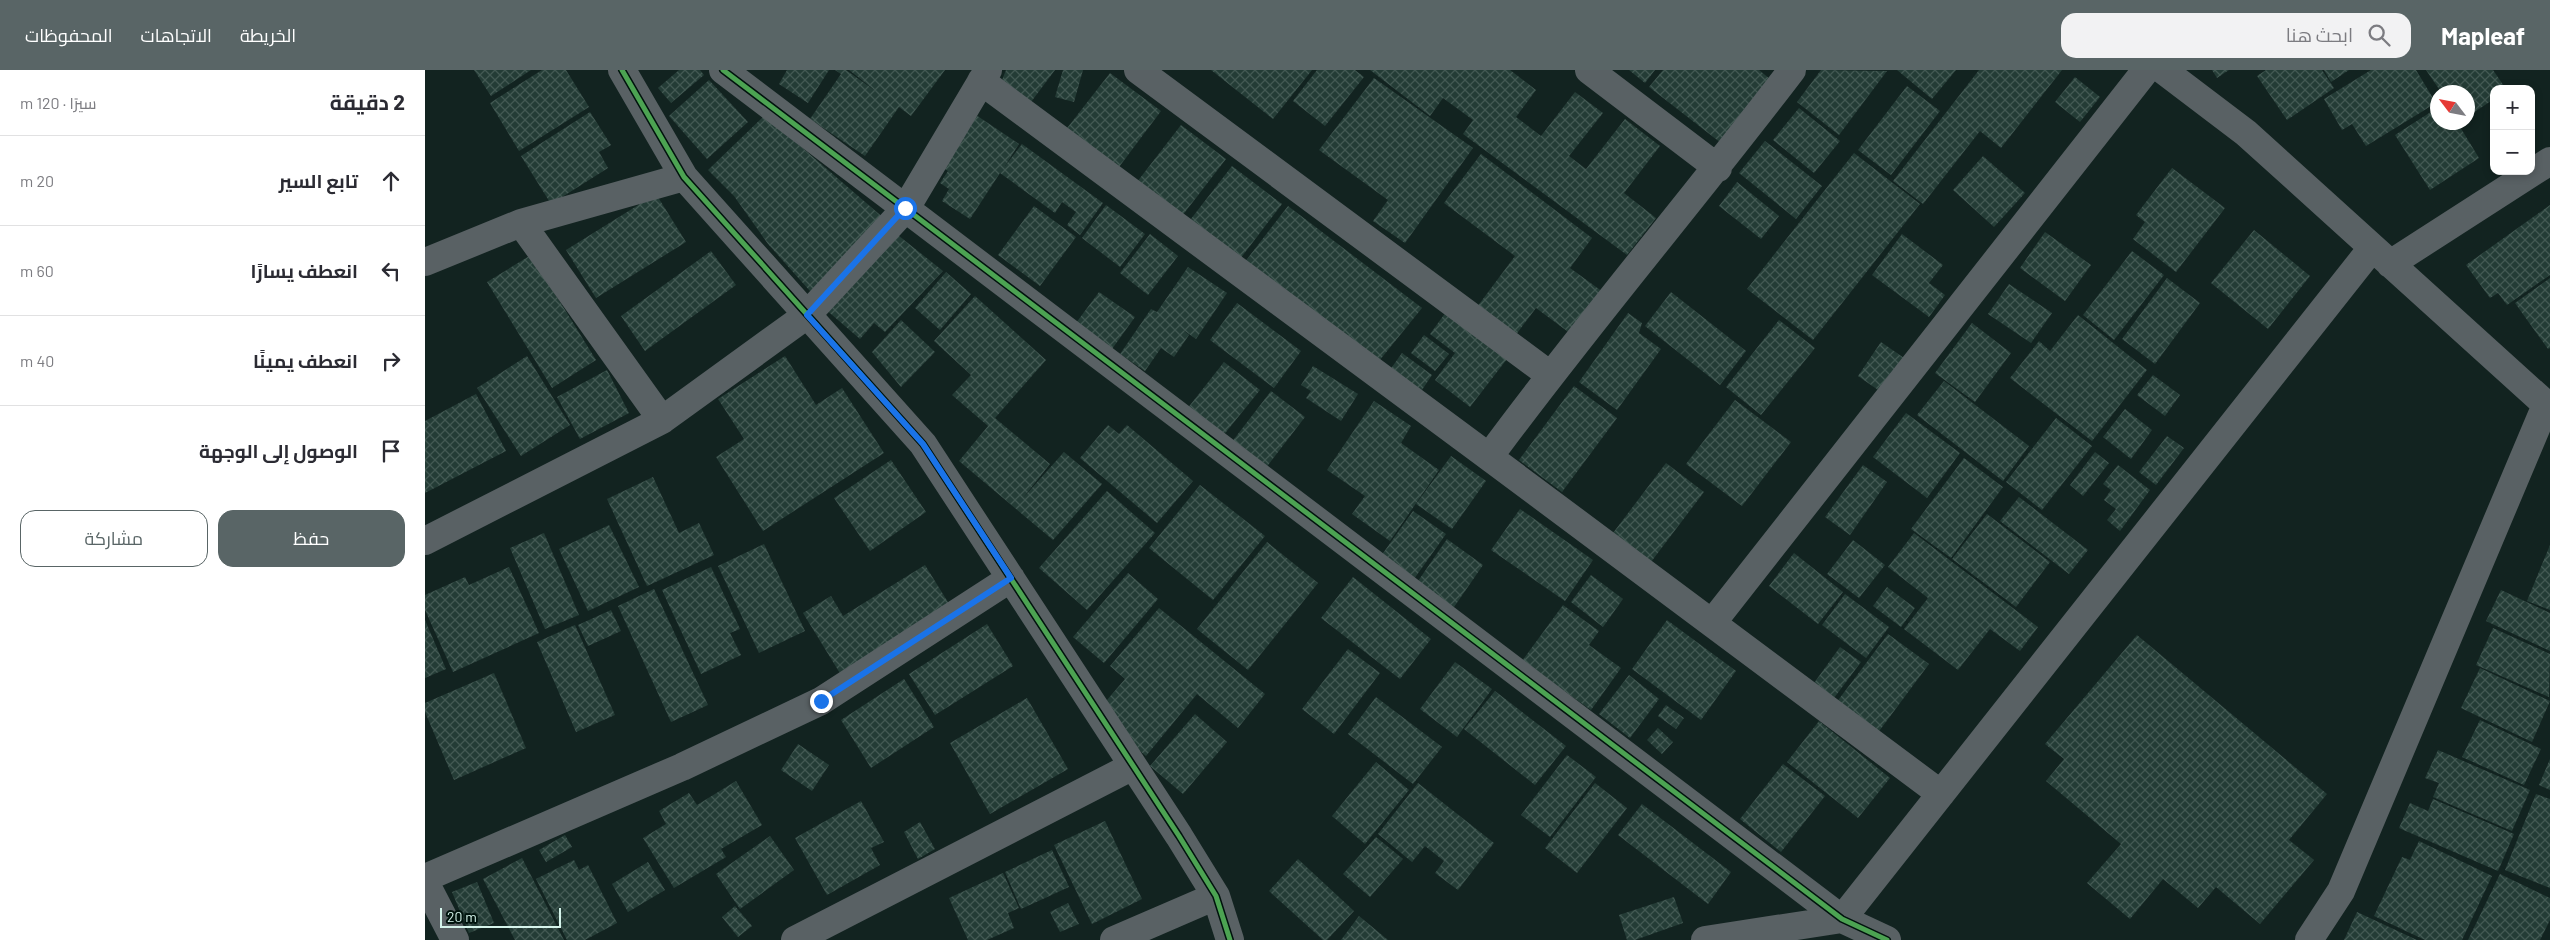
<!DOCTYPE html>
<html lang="ar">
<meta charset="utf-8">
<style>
:root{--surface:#fff;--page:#f2f2f3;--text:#2b2b33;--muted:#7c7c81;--line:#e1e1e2;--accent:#596566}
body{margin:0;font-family:Barlow,Cairo,sans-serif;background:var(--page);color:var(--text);direction:rtl}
.controls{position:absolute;right:15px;top:15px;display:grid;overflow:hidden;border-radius:10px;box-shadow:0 2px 8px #0003}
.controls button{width:45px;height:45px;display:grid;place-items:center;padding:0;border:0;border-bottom:1px solid var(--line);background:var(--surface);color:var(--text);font:25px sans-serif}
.compass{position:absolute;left:2005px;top:15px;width:45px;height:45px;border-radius:50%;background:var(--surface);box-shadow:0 2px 8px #0003;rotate:302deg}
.scale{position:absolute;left:15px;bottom:12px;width:121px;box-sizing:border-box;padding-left:5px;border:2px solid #d5f4eb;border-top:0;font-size:14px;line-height:18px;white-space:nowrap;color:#d5f4eb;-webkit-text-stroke:4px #00130d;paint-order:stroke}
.stop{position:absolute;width:15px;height:15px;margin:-11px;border:4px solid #1a73e8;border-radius:50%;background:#fff}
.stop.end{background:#1a73e8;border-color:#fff;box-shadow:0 1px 5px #0008}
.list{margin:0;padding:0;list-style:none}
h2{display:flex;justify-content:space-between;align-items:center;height:65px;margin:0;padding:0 20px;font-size:21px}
h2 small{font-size:16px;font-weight:400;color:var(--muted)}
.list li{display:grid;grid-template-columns:32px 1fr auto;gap:15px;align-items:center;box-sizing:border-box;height:90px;padding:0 20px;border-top:1px solid var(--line)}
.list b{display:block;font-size:19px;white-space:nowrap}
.list em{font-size:16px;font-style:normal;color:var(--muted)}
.actions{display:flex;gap:10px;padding:15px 20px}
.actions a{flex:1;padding:11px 0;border:1px solid var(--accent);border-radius:15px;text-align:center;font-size:18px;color:var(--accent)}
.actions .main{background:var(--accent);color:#fff}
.icon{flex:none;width:28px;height:28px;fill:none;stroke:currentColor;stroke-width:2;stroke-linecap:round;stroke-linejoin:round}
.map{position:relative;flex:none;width:2125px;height:870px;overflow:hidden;direction:ltr}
header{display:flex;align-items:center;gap:30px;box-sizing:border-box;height:70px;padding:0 25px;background:var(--accent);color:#fff}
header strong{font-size:24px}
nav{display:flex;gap:28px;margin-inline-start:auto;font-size:18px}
.search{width:350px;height:45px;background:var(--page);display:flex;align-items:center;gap:12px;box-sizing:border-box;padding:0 18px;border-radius:15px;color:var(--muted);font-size:19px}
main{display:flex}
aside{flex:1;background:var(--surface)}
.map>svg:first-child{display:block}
</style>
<header>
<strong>Mapleaf</strong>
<div class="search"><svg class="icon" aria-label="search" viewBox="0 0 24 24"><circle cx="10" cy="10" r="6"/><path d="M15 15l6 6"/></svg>ابحث هنا</div>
<nav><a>الخريطة</a><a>الاتجاهات</a><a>المحفوظات</a></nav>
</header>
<main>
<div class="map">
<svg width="2125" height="870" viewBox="0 0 2125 870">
<defs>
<pattern id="building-cross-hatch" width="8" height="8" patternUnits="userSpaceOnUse" patternTransform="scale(1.25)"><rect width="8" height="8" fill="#243c36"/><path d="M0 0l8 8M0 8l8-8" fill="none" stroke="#435953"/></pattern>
</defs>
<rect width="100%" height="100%" fill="#122320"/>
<path fill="url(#building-cross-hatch)" d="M 49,0 L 106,0 L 66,26 Z
M 117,0 L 141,0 L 164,37 L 94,81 L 65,33 Z
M 254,0 L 275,0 L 279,5 L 246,33 L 233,18 Z
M 362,0 L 404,0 L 383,33 L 354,14 Z
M 410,0 L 421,0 L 452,22 L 424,0 L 520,0 L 486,46 L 474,37 L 440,86 L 385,49 L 416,4 Z
M 581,0 L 630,0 L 603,36 L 577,10 Z
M 638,0 L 658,0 L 649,32 L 630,27 Z
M 786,0 L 887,0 L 848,49 Z
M 892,0 L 930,0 L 939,7 L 900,56 L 868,31 Z
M 945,0 L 1085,0 L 1111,20 L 1091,47 L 1116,66 L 1150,22 L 1178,43 L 1144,86 L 1161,99 L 1200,49 L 1235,76 L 1199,123 L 1231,148 L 1202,185 L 1038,64 L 1048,50 L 1018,28 L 1005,46 Z
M 1204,0 L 1230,0 L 1220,13 Z
M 1238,0 L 1334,0 L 1345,9 L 1296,73 L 1224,17 Z
M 1396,0 L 1462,1 L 1414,65 L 1372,32 Z
M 1472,0 L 1531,0 L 1507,29 Z
M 1554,0 L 1637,0 L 1576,78 L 1555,61 L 1498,134 L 1468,111 Z
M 1787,0 L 1804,0 L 1792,8 Z
M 1841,0 L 1897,0 L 1909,18 L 1862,50 L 1832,6 Z
M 1899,0 L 1924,0 L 1906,12 Z
M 1946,0 L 1991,0 L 2011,33 L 1941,76 L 1927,54 L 1917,60 L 1899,29 Z
M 2001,0 L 2068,0 L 2081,19 L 2069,19 L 2069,29 L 2042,47 L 2042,22 L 2016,22 Z
M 685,3 L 736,41 L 691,101 L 639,62 Z
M 1650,7 L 1675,27 L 1655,52 L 1630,32 Z
M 949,8 L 1048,78 L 980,173 L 948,151 L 963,130 L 894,80 Z
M 284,10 L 323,52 L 282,89 L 244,46 Z
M 1482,16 L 1515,41 L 1466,105 L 1433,80 Z
M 1374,38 L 1415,71 L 1389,103 L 1348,70 Z
M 2012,38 L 2012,52 L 2032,52 L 2054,88 L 2005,120 L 1970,65 Z
M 165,42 L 186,75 L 174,82 L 183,98 L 126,134 L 96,86 Z
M 342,43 L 367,69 L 461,150 L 393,230 L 343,174 L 309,126 L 283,100 Z
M 548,43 L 594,74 L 580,96 L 597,74 L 678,133 L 655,165 L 642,155 L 651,142 L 637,132 L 630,143 L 575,103 L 545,149 L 517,131 L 524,119 L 515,113 L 523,101 L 514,95 Z
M 756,55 L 801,89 L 757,146 L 712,112 Z
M 1340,71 L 1397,116 L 1371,149 L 1314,103 Z
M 1429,83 L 1495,134 L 1388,270 L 1322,219 Z
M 1056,84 L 1167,168 L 1145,198 L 1178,222 L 1146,264 L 1111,238 L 1090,266 L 1052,237 L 1090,186 L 1019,133 Z
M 1558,86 L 1600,123 L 1569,157 L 1528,120 Z
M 807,96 L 857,134 L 812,193 L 762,154 Z
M 1747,98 L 1800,138 L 1751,202 L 1708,169 L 1720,152 L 1711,145 Z
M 1312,112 L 1354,146 L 1336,169 L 1294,136 Z
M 231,124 L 261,172 L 171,228 L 141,180 Z
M 681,135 L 720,164 L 695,197 L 657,168 Z
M 2125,135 L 2125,205 L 2082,235 L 2073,223 L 2065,228 L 2041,195 Z
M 609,136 L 651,167 L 615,216 L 573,185 Z
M 863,136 L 997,238 L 950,296 L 819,193 Z
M 1829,160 L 1885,206 L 1843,259 L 1786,213 Z
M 469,162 L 518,201 L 460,262 L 449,253 L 435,269 L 399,238 Z
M 1620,162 L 1666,195 L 1640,231 L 1595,198 Z
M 725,164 L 753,186 L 723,225 L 695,203 Z
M 1477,164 L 1518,195 L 1504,213 L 1520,225 L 1504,247 L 1447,205 Z
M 286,181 L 311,215 L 220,281 L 196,246 Z
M 1707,181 L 1739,205 L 1689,270 L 1658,245 Z
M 106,185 L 171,290 L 127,318 L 62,212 Z
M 763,197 L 802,223 L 771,269 L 757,259 L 764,265 L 749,287 L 736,278 L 720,301 L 695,284 L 726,239 L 732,242 Z
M 521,202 L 546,224 L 515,260 L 490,238 Z
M 1742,208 L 1775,233 L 1730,294 L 1697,269 Z
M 2125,208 L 2125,278 L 2123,279 L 2090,233 Z
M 1584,214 L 1627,243 L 1606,273 L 1563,244 Z
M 674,222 L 710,247 L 687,279 L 651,253 Z
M 1246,222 L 1321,281 L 1295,315 L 1220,256 Z
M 550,226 L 621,290 L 570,348 L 625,394 L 598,428 L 639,382 L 677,414 L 628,470 L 534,391 L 563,356 L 527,325 L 546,305 L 509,271 Z
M 812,233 L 876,281 L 849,318 L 785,270 Z
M 1021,242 L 1082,289 L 1045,337 L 1010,310 L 1030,283 L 1005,264 Z
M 1203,243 L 1217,253 L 1214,263 L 1236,279 L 1192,340 L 1154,312 Z
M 1653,245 L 1722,300 L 1667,371 L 1585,308 L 1614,271 L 1625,281 Z
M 476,250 L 510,282 L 476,317 L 447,282 Z
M 1354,250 L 1390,278 L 1336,345 L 1301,317 Z
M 1547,253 L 1586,283 L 1550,332 L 1510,303 Z
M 999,265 L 1024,284 L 1010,301 L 986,283 Z
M 1456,272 L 1479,288 L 1456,322 L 1433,306 Z
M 977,283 L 1007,305 L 993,326 L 962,304 Z
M 102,286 L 145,355 L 96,386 L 52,318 Z
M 360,286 L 391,335 L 417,318 L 459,383 L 338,461 L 291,387 L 319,369 L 293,329 Z
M 799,292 L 835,320 L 797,367 L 762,339 Z
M 888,296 L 933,324 L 916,351 L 881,328 L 886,321 L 876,315 Z
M 182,300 L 204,343 L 155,369 L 132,327 Z
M 1728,305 L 1755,325 L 1740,346 L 1712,325 Z
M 1519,311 L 1604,376 L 1578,411 L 1492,345 Z
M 1149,316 L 1192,348 L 1137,422 L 1094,390 Z
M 846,321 L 880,347 L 840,399 L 806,373 Z
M 51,324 L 81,381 L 0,423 L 0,351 Z
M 1310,330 L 1366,372 L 1317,436 L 1261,394 Z
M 949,331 L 986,356 L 976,373 L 1014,400 L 965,471 L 927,444 L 940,426 L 902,400 Z
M 1700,339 L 1727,360 L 1706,389 L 1678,367 Z
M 1481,343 L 1535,383 L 1502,428 L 1448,387 Z
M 1631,348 L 1667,376 L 1617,440 L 1581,412 Z
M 683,355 L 694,364 L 702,355 L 768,411 L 732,453 L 655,388 Z
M 1742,366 L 1759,378 L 1731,415 L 1714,402 Z
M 1670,382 L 1684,393 L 1658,426 L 1645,415 Z
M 1026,386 L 1061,411 L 1027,459 L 991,434 Z
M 1539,388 L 1578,417 L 1526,488 L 1486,459 Z
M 466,390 L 501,442 L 445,481 L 409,428 Z
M 1241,393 L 1279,422 L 1226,492 L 1188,463 Z
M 1438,395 L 1462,412 L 1425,465 L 1400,447 Z
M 1693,395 L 1725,420 L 1695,461 L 1682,450 L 1691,439 L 1679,430 L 1686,420 L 1678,414 Z
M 228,407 L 254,463 L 274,453 L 289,485 L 222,516 L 182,429 Z
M 775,415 L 840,466 L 788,530 L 724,478 Z
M 682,421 L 730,463 L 662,540 L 614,498 Z
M 1594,427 L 1663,480 L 1644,504 L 1575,451 Z
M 1095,439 L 1168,490 L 1140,531 L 1066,480 Z
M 988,441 L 1021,464 L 989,509 L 956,486 Z
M 1562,444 L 1625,492 L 1591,537 L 1527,489 Z
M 184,455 L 214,517 L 163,541 L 134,479 Z
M 119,463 L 154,545 L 120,559 L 85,478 Z
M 1489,463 L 1613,557 L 1595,581 L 1565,559 L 1533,600 L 1479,559 L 1503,528 L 1463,497 Z
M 1022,469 L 1058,495 L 1027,540 L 991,514 Z
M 1428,470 L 1460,495 L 1434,528 L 1402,504 Z
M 842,472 L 893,513 L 823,600 L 772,559 Z
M 339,474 L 380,561 L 334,583 L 293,496 Z
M 2125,475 L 2125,540 L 2102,531 Z
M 1369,483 L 1418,522 L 1393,554 L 1344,516 Z
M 500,495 L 526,537 L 416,605 L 378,543 L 406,526 L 418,546 Z
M 84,497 L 114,563 L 28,602 L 0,540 L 0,525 L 40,507 L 44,515 Z
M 286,497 L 315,559 L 305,563 L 316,585 L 276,604 L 237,520 Z
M 703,503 L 733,529 L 679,593 L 648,567 Z
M 1166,505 L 1198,529 L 1178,557 L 1146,532 Z
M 928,507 L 1006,569 L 975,609 L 896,548 Z
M 1462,517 L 1490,538 L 1476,557 L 1448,536 Z
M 229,519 L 283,635 L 246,652 L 193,536 Z
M 2076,520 L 2125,543 L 2125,581 L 2061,551 Z
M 1420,524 L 1464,557 L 1441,588 L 1397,555 Z
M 1138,535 L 1174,561 L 1164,575 L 1196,598 L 1166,640 L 1097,591 Z
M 734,538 L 840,624 L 813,658 L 772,624 L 721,686 L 690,660 L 676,637 L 700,609 L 685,596 Z
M 186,540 L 196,561 L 163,576 L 153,555 Z
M 0,550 L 21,599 L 0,608 Z
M 1242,550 L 1311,601 L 1276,650 L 1207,599 Z
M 562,554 L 588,596 L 510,645 L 484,604 Z
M 150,555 L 190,645 L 151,662 L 112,572 Z
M 2068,558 L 2125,584 L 2124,627 L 2051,595 Z
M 1463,564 L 1504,594 L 1452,664 L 1411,633 Z
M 1712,565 L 1902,724 L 1864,770 L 1889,790 L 1835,854 L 1791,817 L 1773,838 L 1738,809 L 1705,849 L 1662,813 L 1696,774 L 1621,711 L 1639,689 L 1620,674 Z
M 1415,577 L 1436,592 L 1409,628 L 1389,613 Z
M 923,579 L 955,603 L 909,664 L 877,639 Z
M 1030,592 L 1067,619 L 1032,667 L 995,639 Z
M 2055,598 L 2125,631 L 2107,672 L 2036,638 Z
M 69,603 L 101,678 L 29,710 L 0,642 L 0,633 Z
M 1204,605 L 1234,629 L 1205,668 L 1174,644 Z
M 479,609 L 509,657 L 446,698 L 416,650 Z
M 1070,621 L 1141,676 L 1110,715 L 1039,659 Z
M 951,627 L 1017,677 L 988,714 L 923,664 Z
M 602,628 L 643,699 L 565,744 L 525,673 Z
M 1241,635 L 1259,648 L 1251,659 L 1233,646 Z
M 770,644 L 802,672 L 758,724 L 725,696 Z
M 2055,650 L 2116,679 L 2099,715 L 2037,687 Z
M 1394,651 L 1465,708 L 1433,748 L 1362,692 Z
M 1233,658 L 1248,672 L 1237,684 L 1222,670 Z
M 373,674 L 404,695 L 387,721 L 356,700 Z
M 2013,680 L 2105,720 L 2087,761 L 2008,727 L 2014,713 L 2000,708 Z
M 1142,685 L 1171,707 L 1125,767 L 1096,745 Z
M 2125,689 L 2125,720 L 2114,715 Z
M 951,692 L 984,720 L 940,774 L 907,746 Z
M 1358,694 L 1400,726 L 1356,782 L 1315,749 Z
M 311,711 L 337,755 L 296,779 L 301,787 L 249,818 L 218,768 L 241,754 L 234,741 L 264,723 L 272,735 Z
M 993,713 L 1069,773 L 1033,820 L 1010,803 L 1019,791 L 1000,776 L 987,792 L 953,764 Z
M 1170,713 L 1202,738 L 1152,803 L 1120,778 Z
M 2111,724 L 2125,729 L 2125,818 L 2080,800 Z
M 2008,729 L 2089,764 L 2073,801 L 1974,758 L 1985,733 L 2003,741 Z
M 436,731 L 459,772 L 446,778 L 455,795 L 402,825 L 370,768 Z
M 1217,734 L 1306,802 L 1283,834 L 1193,765 Z
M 680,751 L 717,829 L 667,854 L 629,775 Z
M 495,752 L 510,779 L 493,789 L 479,762 Z
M 140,765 L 147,777 L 121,792 L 114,780 Z
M 345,766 L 369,800 L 315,839 L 291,804 Z
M 951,767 L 978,789 L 945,827 L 918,804 Z
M 1994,771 L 2067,806 L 2037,870 L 2000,870 L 1949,846 L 1977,787 L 1985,790 Z
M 627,780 L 644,817 L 596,839 L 580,802 Z
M 97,788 L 139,870 L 90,870 L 58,809 Z
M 873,789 L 929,841 L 902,870 L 898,870 L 844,821 Z
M 149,790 L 154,800 L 163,795 L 192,853 L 160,870 L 142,870 L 111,809 Z
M 223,792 L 240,820 L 203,842 L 187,814 Z
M 578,803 L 594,838 L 583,843 L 589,858 L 562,870 L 543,870 L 524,828 Z
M 2075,804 L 2125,828 L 2125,850 L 2115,870 L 2043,870 Z
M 52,812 L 69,853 L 44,863 L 27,822 Z
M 1249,827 L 1258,853 L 1210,870 L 1202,870 L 1194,845 Z
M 643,833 L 654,854 L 635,862 L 625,842 Z
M 310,836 L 327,856 L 313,867 L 297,847 Z
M 1932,842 L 1992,870 L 1919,870 Z
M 934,846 L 963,870 L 916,870 Z"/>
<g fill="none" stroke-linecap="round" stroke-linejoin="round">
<path stroke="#596164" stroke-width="28" d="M 197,0 L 259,107 L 498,374 L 754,766 L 791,826 L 805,870
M 298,0 L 1417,849 L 1462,870
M 713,0 L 1125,305
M 1164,0 L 1293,98
M 1367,0 C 1268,130 1161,255 1064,387 L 1516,724
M 1738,0 L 1821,63 L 2125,338
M 556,11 L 1064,387
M 96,153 L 237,350
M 0,192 L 96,153 L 259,107
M 1965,194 L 2125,91
M 0,471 L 237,350 L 382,245 L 481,138 L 563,0
M 1287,553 L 1721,0
M 0,808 L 257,697 L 396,631 L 586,508
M 0,812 L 30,870
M 370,870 L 708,696
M 689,870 L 791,826
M 1280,870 L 1417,849 L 1947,178
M 1884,870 L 1916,821 L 2121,335"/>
<defs>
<path id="cycleway" d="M 197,0 L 259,107 L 498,374 L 754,766 L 791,826 L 805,870
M 298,0 L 1417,849 L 1462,870"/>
</defs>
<use href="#cycleway" stroke="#00130d" stroke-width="8"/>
<use href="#cycleway" stroke="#4ca352" stroke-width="5"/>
</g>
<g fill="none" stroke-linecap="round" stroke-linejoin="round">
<path stroke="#1a73e8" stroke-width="6" d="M 396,631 L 586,508 L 498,374 L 382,245 L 480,138"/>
</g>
</svg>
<div class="controls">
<button>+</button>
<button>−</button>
</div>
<svg class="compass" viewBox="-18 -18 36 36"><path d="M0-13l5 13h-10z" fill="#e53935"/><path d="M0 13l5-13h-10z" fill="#7c7c81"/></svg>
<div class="scale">20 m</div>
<div class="stop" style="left:480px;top:138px"></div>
<div class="stop end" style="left:396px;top:631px"></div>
</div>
<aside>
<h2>2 دقيقة<small>سيرًا · 120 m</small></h2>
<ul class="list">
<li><svg class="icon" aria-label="ahead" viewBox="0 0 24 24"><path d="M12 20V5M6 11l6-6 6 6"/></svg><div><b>تابع السير</b></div><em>20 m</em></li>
<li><svg class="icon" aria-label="left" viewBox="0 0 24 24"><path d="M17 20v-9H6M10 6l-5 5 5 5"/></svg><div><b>انعطف يسارًا</b></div><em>60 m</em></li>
<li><svg class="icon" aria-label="right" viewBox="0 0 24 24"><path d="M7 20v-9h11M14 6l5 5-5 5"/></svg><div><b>انعطف يمينًا</b></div><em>40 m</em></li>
<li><svg class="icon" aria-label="arrive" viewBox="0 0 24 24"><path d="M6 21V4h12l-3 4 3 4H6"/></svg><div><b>الوصول إلى الوجهة</b></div></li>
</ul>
<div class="actions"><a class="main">حفظ</a><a>مشاركة</a></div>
</aside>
</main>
